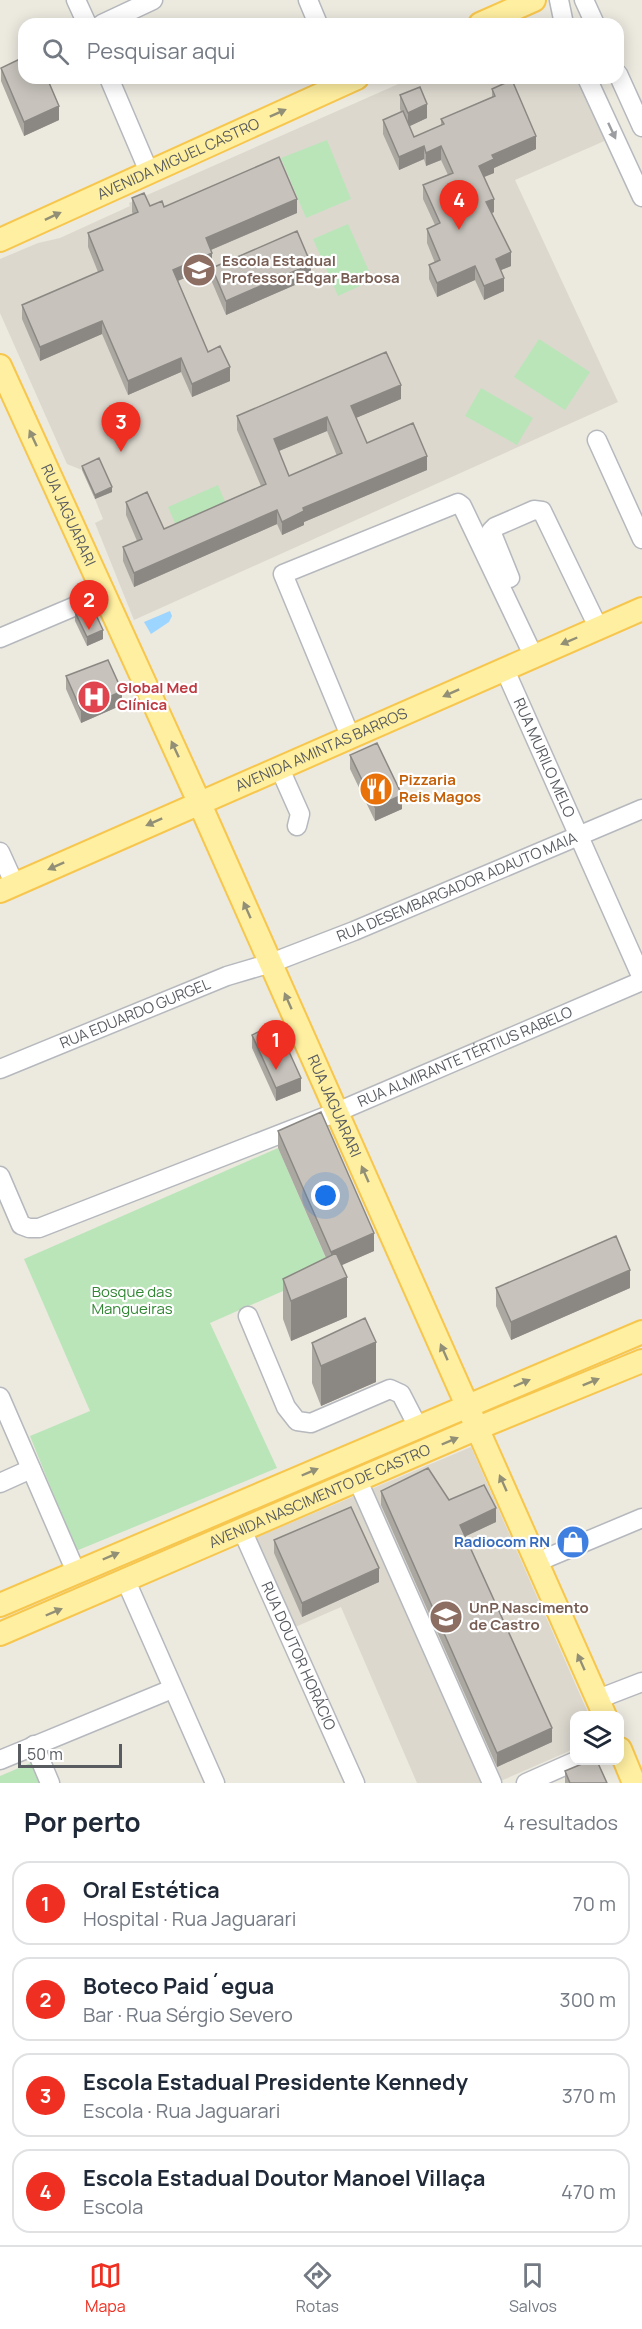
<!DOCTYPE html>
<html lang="pt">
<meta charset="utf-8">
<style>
:root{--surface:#fff;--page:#f6f6f7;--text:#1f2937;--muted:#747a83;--line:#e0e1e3;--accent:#ef2f21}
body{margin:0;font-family:Manrope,sans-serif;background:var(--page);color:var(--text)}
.controls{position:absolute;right:18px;bottom:18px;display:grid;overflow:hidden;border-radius:12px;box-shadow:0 3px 15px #0003}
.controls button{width:54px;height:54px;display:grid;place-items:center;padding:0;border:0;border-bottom:2px solid var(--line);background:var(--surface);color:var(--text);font:30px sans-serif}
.scale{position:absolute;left:18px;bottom:15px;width:104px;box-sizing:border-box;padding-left:6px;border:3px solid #585c61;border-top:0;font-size:16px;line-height:21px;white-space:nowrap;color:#585c61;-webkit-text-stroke:4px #fff;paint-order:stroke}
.you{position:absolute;left:326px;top:1196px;width:21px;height:21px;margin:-15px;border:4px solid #fff;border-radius:50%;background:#1a73e8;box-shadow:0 0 0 9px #1a73e833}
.badge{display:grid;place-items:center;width:39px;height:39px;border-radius:50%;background:var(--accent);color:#fff;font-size:20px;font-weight:700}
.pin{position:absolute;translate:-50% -50px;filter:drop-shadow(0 2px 3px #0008)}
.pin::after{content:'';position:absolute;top:32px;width:21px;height:18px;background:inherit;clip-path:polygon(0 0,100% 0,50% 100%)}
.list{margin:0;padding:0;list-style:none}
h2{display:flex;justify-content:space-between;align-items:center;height:78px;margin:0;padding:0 24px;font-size:26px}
h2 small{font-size:20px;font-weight:400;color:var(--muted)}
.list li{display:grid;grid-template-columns:39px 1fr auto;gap:18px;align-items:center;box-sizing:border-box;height:84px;margin:0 12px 12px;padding:0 12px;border:2px solid var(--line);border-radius:18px}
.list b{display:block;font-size:22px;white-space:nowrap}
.list p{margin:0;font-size:20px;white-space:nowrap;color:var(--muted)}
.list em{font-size:20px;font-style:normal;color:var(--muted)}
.icon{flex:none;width:33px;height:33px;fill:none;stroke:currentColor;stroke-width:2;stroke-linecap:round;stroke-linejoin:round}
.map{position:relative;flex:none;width:642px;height:1783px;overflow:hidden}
.search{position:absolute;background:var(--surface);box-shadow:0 3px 15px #0003;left:18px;right:18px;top:18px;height:66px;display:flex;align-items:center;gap:15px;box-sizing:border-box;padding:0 21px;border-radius:18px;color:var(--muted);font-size:22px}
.sheet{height:462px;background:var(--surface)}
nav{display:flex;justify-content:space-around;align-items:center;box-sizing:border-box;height:84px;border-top:2px solid var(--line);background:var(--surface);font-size:16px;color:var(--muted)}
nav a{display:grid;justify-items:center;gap:3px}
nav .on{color:var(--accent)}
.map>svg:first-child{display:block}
</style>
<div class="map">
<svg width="642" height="1783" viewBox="0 0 642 1783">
<rect width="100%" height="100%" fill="#ece9df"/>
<path fill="#dcd8ce" d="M 412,78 L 583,78 L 609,139 L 515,180 L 618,402 L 134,620 L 95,523 L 103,519 L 95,499 L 82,470 L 67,464 L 0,313 L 0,259 L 38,243 L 60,238 L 130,206 L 129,203 Z
M 471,1447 L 589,1715 L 574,1716 L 574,1749 L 496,1783 L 417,1783 L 341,1607 L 293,1628 L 255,1538 Z"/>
<path fill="#bae5b9" d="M 327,140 L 351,199 L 306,218 L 281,158 Z
M 348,224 L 373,280 L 338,296 L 313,239 Z
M 539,339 L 590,372 L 565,410 L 514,377 Z
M 481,388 L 533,418 L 517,445 L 465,416 Z
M 218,485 L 227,506 L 177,528 L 168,507 Z
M 278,1148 L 331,1270 L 210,1323 L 277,1468 L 76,1551 L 30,1436 L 90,1411 L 24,1259 Z
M 33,1762 L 44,1783 L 0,1783 L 0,1776 Z"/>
<path fill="#9cd5ff" d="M 170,611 L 172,616 L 169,622 L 151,634 L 144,622 Z"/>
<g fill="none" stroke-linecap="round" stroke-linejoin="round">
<defs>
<g id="minor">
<path d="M 76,0 L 87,24"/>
<path d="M 308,0 L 318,24"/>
<path d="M 559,0 L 564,24"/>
<path d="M 584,0 L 595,24"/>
<path d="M 102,24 L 153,0"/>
<path d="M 618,74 L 642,127"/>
<path d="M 109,78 L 149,172"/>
<path d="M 587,78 L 642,197"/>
<path d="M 597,440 L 642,539"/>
<path d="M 510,578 L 491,531 L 495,527 L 534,510 L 542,511 L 599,629"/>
<path d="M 0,638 L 104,594"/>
<path id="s1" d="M 505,670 L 642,978"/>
<path d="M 351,738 L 283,574 L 458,503 L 462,506 L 534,657"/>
<path d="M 280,769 L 300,814 L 297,826"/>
<path d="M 0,852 L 15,885"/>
<path id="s2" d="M 0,1069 L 227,976 L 271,963 L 354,931 L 642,809"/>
<path id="s3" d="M 0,1176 L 21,1225 L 29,1228 L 39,1228 L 337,1112 L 642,981"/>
<path d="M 248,1316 L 286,1407 L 297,1421 L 311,1423 L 390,1389 L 401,1394 L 418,1427"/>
<path d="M 0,1397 L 76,1572"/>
<path d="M 358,1481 L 492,1783"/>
<path d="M 0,1483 L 31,1469"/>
<path id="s4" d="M 242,1530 L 355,1783"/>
<path d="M 537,1562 L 642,1518"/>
<path d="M 126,1581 L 215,1783"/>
<path d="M 598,1699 L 642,1682"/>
<path d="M 34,1745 L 50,1783"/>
<path d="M 0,1760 L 172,1689"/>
<path d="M 526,1783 L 578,1760"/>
</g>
<g id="major">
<path d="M 480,24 L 534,0"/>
<path id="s5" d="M 0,240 L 357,78"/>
<path id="s6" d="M 0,366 L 199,802 L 605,1716"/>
<path id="s7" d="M 0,891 L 642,609"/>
<path d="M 0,1605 L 642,1332"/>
<path id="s8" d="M 0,1634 L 478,1428 L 642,1361"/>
<path d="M 620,1749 L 634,1783"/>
</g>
</defs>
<use href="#minor" stroke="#b5b8bd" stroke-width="21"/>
<use href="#major" stroke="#f7c64d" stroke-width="26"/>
<use href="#minor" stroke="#fff" stroke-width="18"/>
<use href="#major" stroke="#ffefa1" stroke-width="22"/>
</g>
<path fill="#aba8a2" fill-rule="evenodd" d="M 1,68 L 59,120 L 24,136 L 1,81 Z
M 492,89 L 536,149 L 494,168 L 494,173 L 484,177 L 494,212 L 492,213 L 511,266 L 501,270 L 504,291 L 484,300 L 475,280 L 437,297 L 429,279 L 429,265 L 435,263 L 427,243 L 427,229 L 435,225 L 423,199 L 423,185 L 448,175 L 441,160 L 426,166 L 424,159 L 399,170 L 383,134 L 383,120 L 401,112 L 400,109 L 400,95 L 427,118 L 409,126 L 414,137 L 441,125 L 441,119 L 492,97 Z
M 132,198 L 150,206 L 297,213 L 211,250 L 212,266 L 178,281 L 208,352 L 230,381 L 192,397 L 181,372 L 128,395 L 102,334 L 40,361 L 22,319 L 22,305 L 98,272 L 88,247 L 88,233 L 133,214 L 132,212 Z
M 212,268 L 311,278 L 226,315 L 212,282 Z
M 401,399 L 356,418 L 367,443 L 427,470 L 304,522 L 304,525 L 282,535 L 277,524 L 134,587 L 123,561 L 123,547 L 137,541 L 126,515 L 126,502 L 164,529 L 261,486 L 237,430 L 237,416 ZM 327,431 L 337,456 L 289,476 L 279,451 Z
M 82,466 L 112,492 L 95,499 L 82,470 Z
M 75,612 L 103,639 L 87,646 L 75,621 Z
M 66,676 L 122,705 L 81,723 L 66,689 Z
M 350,755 L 402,809 L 375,821 L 350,769 Z
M 252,1035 L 301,1091 L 276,1101 L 252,1048 Z
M 278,1131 L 374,1251 L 341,1265 L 347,1317 L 291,1341 L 283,1319 L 283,1279 L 326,1258 L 278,1148 Z
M 496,1288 L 630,1288 L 511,1340 L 496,1306 Z
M 312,1343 L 376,1382 L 321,1406 L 312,1383 Z
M 381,1491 L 449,1500 L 496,1522 L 465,1536 L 552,1742 L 497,1767 L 381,1505 Z
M 274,1540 L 379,1582 L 302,1617 L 274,1553 Z
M 565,1771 L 607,1783 L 565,1783 Z"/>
<path fill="#8b8884" d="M 427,104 L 427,118 L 408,127 L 408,113 Z
M 59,106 L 59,120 L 24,136 L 24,122 Z
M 536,136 L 536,149 L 494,168 L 494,173 L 479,179 L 479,166 L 492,155 Z
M 424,146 L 424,159 L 399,170 L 399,157 Z
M 441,146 L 441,160 L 426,166 L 426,153 Z
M 297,199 L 297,213 L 206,252 L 206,238 Z
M 494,199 L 494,212 L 486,216 L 486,202 Z
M 511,252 L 511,266 L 496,272 L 496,259 Z
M 212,253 L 212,266 L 173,283 L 173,270 Z
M 311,264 L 311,278 L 226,315 L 226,301 Z
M 475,266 L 475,280 L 437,297 L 437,283 Z
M 504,278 L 504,291 L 484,300 L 484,286 Z
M 102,321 L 102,334 L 40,361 L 40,347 Z
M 181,358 L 181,372 L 128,395 L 128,381 Z
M 230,367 L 230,381 L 192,397 L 192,384 Z
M 401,385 L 401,399 L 351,420 L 351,406 Z
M 327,417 L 327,431 L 274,453 L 274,439 Z
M 427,456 L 427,470 L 304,522 L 304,525 L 282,535 L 282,522 L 303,508 Z
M 112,487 L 112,492 L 95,499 L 95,495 Z
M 277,510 L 277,524 L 134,587 L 134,573 Z
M 103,630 L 103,639 L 87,646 L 87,637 Z
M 122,691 L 122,705 L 81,723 L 81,710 Z
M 402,795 L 402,809 L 375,821 L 375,807 Z
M 301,1078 L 301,1091 L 276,1101 L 276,1088 Z
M 374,1233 L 374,1251 L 331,1270 L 331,1252 Z
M 630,1270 L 630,1288 L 511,1340 L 511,1322 Z
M 347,1277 L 347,1317 L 291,1341 L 291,1301 Z
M 376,1342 L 376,1382 L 321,1406 L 321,1366 Z
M 496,1508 L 496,1522 L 460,1539 L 460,1525 Z
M 379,1568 L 379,1582 L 302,1617 L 302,1603 Z
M 552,1728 L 552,1742 L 497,1767 L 497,1753 Z"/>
<path fill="#c7c3bc" stroke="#8b8884" stroke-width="1.5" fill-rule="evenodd" d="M 24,57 L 24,78 L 47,78 L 59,106 L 24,122 L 1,68 Z
M 512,80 L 536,136 L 492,155 L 494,159 L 479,166 L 494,199 L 486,202 L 511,252 L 496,259 L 504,278 L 484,286 L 475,266 L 437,283 L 429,265 L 440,260 L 427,229 L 440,223 L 423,185 L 453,173 L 441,146 L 426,153 L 424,146 L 399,157 L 383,120 L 403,111 L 414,137 L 444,124 L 441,119 L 495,96 L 492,89 Z
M 420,87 L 427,104 L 408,113 L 400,95 Z
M 279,157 L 297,199 L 206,238 L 212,253 L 173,270 L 208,352 L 220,346 L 230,367 L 192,384 L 181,358 L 128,381 L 102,321 L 40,347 L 22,305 L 103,270 L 88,233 L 138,212 L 132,198 L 144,193 L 150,206 L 162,201 L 164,207 Z
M 297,231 L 311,264 L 226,301 L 212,268 Z
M 386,352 L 401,385 L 351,406 L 367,443 L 413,423 L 427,456 L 303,508 L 304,511 L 282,522 L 277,510 L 134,573 L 123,547 L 142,539 L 126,502 L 147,492 L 164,529 L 266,484 L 237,416 ZM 327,417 L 342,453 L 289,476 L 274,439 Z
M 99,458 L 112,487 L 95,495 L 82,466 Z
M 91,604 L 103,630 L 87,637 L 75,612 Z
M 108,660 L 122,691 L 81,710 L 66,676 Z
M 377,743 L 402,795 L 375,807 L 350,755 Z
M 276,1023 L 301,1078 L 276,1088 L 252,1035 Z
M 321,1112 L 374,1233 L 331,1252 L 278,1131 Z
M 616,1236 L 630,1270 L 511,1322 L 496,1288 Z
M 336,1253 L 347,1277 L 291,1301 L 283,1279 Z
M 365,1318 L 376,1342 L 321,1366 L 312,1343 Z
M 428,1468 L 449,1500 L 484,1485 L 496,1508 L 460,1525 L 552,1728 L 497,1753 L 381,1491 Z
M 351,1507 L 379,1568 L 302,1603 L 274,1540 Z
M 589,1761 L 597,1761 L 607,1783 L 570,1783 L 565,1771 Z"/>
<defs><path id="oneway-solid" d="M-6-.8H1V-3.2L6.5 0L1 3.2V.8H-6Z" transform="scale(1.5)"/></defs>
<g fill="#928f77">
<use href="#oneway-solid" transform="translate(278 113) rotate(-24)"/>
<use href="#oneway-solid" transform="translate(53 216) rotate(-25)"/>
<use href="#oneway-solid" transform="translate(33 438) rotate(-115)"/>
<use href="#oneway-solid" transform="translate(569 641) rotate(157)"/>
<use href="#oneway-solid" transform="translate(451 693) rotate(156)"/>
<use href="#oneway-solid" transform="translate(175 749) rotate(-115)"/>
<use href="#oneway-solid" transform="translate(154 822) rotate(156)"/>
<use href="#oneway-solid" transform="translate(56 866) rotate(156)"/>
<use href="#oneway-solid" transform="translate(247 910) rotate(-114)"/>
<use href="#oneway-solid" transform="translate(288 1001) rotate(-114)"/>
<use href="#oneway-solid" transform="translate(365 1174) rotate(-114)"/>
<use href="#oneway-solid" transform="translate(444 1352) rotate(-114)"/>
<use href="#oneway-solid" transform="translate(591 1382) rotate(-22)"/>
<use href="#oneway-solid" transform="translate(522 1383) rotate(-23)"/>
<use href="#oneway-solid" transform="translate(450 1441) rotate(-23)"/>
<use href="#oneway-solid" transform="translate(310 1472) rotate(-23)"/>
<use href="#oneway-solid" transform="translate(503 1483) rotate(-114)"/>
<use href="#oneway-solid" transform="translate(111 1556) rotate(-23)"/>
<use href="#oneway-solid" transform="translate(54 1612) rotate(-23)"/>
<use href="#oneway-solid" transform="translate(581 1662) rotate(-114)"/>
</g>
<use fill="#9b9da0" href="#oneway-solid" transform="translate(612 131) rotate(65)"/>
<defs>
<symbol id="school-disc" viewBox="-11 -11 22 22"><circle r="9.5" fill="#8d6e63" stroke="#fff"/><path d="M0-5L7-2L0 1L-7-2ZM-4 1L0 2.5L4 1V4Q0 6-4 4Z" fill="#fff"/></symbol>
<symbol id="hospital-disc" viewBox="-11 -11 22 22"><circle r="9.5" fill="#e0444e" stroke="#fff"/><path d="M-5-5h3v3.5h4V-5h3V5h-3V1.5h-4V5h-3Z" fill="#fff"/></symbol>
<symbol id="restaurant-disc" viewBox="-11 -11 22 22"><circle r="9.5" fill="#e8710a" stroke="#fff"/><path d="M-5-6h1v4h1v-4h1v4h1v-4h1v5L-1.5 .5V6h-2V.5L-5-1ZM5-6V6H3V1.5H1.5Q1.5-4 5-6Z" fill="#fff"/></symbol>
<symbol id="shop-disc" viewBox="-11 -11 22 22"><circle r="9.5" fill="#3f7fe0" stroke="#fff"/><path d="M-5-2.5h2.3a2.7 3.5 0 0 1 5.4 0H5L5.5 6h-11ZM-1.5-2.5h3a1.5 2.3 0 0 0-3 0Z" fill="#fff"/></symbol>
<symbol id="university-disc" viewBox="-11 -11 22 22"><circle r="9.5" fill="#8d6e63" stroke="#fff"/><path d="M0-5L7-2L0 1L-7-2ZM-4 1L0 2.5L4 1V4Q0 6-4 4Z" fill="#fff"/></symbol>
</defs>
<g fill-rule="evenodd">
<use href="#school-disc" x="180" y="251" width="38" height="38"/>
<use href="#hospital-disc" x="75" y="678" width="38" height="38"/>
<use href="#restaurant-disc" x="357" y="770" width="38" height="38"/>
<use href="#shop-disc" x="554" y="1523" width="38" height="38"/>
<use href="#university-disc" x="427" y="1598" width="38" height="38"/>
</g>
<g text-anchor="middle" stroke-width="4.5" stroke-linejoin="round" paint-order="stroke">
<g font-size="15" fill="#585c61" stroke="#fff">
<text dy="5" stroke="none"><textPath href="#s5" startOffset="196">AVENIDA MIGUEL CASTRO</textPath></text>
<text dy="5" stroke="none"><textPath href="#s6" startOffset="164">RUA JAGUARARI</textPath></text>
<text dy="5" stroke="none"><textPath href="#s7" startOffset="351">AVENIDA AMINTAS BARROS</textPath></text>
<text dy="5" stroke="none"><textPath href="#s1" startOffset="96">RUA MURILO MELO</textPath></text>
<text dy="5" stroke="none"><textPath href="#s2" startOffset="492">RUA DESEMBARGADOR ADAUTO MAIA</textPath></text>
<text dy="5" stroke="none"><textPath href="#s2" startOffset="146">RUA EDUARDO GURGEL</textPath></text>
<text dy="5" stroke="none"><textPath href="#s3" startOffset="531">RUA ALMIRANTE TÉRTIUS RABELO</textPath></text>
<text dy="5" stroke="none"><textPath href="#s6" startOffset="812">RUA JAGUARARI</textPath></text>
<text dy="5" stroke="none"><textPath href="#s8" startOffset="348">AVENIDA NASCIMENTO DE CASTRO</textPath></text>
<text dy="5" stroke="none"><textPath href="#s4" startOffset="138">RUA DOUTOR HORÁCIO</textPath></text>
</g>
<g font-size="15" font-weight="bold" fill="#785e54" stroke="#fff" text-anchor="start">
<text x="222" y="266">Escola Estadual<tspan x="222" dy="17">Professor Edgar Barbosa</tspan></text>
<text x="469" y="1613">UnP Nascimento<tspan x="469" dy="17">de Castro</tspan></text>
</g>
<g font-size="15" font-weight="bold" fill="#be3a42" stroke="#fff" text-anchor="start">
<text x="117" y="693">Global Med<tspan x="117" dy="17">Clínica</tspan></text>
</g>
<g font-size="15" font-weight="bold" fill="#c56008" stroke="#fff" text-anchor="start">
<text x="399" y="785">Pizzaria<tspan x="399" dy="17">Reis Magos</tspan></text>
</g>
<g font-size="15" fill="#318734" stroke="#fff">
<text x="132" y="1297">Bosque das<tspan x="132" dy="17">Mangueiras</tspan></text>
</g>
<g font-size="15" font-weight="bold" fill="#366cbe" stroke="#fff" text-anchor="end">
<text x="550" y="1547">Radiocom RN</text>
</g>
</g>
</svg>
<div class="controls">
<button><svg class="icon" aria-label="layers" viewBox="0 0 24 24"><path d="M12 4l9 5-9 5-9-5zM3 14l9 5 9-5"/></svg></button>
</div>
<div class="scale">50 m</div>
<div class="you"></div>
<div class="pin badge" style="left:276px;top:1070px">1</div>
<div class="pin badge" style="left:89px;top:630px">2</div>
<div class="pin badge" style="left:121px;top:452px">3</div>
<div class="pin badge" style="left:459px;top:230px">4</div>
<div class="search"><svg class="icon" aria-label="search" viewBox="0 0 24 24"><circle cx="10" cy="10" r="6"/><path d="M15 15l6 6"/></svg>Pesquisar aqui</div>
</div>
<section class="sheet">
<h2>Por perto<small>4 resultados</small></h2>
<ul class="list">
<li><span class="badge">1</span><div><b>Oral Estética</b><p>Hospital · Rua Jaguarari</p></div><em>70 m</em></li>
<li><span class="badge">2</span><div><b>Boteco Paid´egua</b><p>Bar · Rua Sérgio Severo</p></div><em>300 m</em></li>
<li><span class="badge">3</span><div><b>Escola Estadual Presidente Kennedy</b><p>Escola · Rua Jaguarari</p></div><em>370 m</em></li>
<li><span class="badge">4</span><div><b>Escola Estadual Doutor Manoel Villaça</b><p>Escola</p></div><em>470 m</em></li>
</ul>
</section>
<nav>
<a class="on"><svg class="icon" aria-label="map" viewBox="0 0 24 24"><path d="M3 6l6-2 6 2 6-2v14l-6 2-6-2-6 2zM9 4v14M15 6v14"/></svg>Mapa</a>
<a><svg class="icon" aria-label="directions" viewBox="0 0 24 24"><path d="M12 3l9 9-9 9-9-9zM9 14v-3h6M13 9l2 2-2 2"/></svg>Rotas</a>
<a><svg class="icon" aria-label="saved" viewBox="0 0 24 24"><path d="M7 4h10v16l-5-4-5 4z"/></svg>Salvos</a>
</nav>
